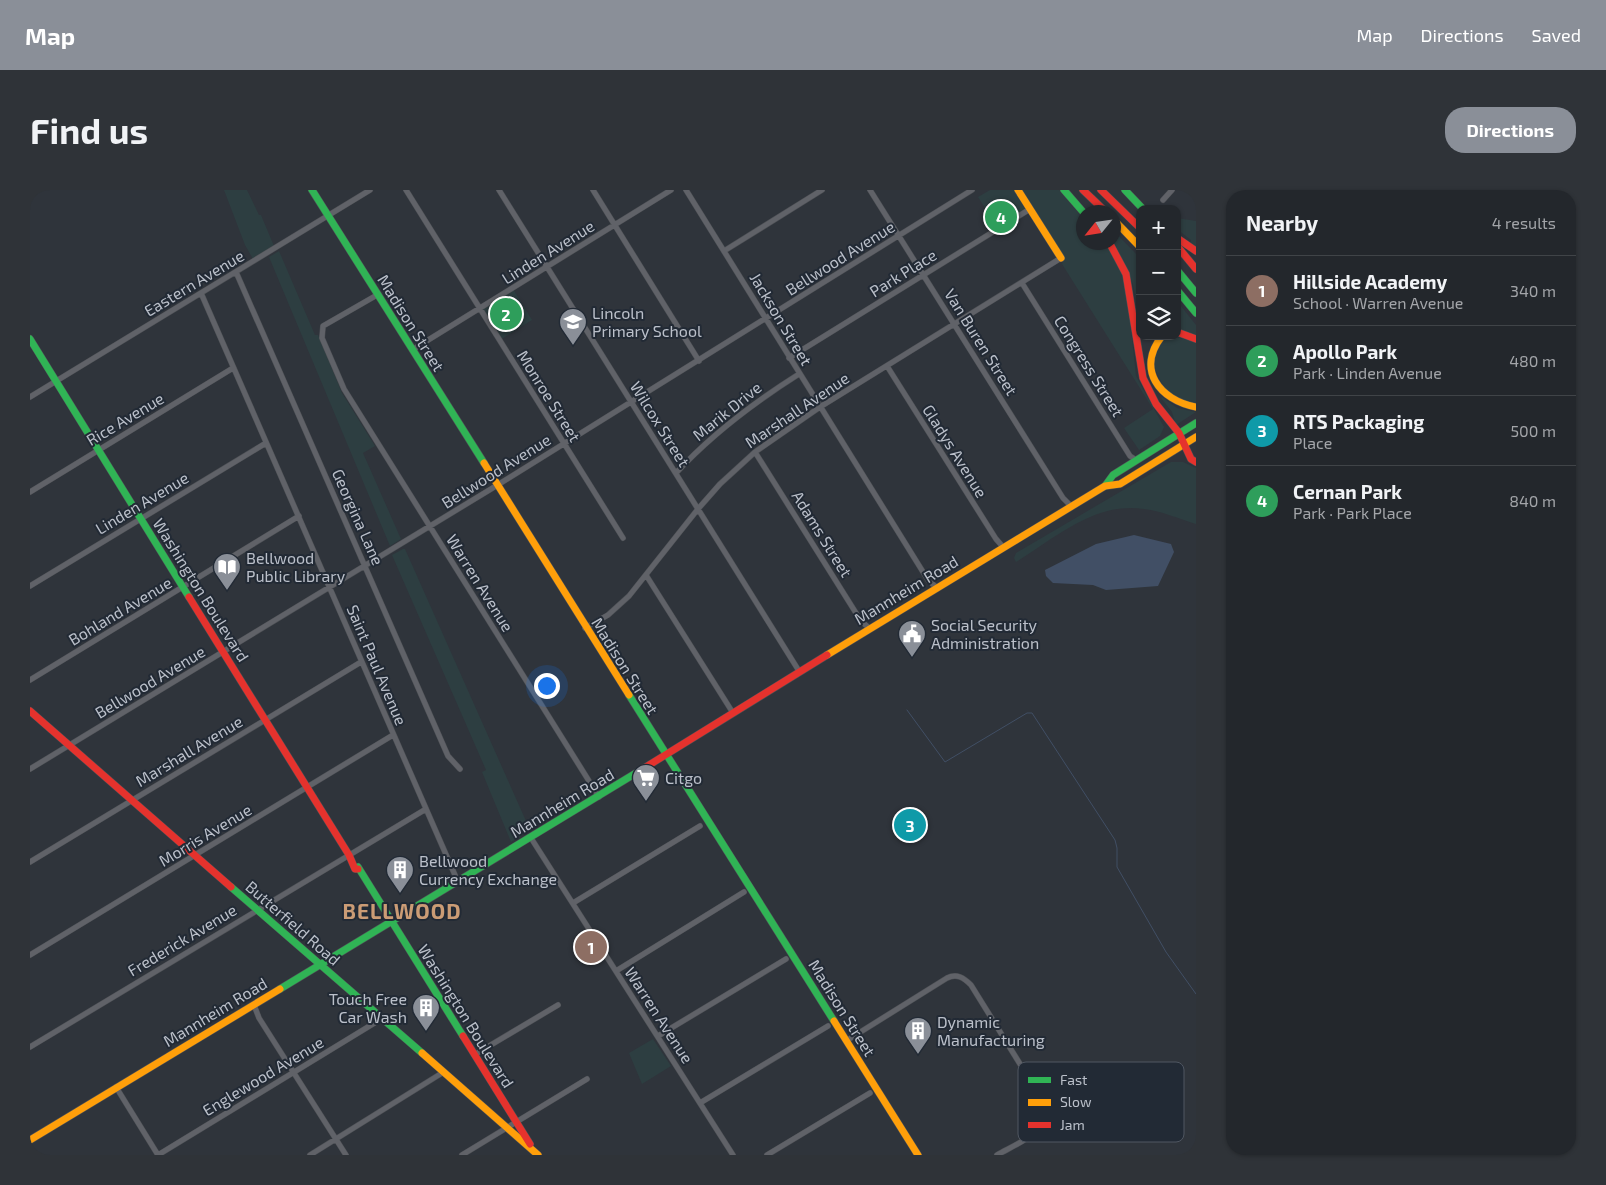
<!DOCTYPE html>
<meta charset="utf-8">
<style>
:root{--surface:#23272c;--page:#2f3338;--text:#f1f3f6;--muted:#a3a5a9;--line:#404448;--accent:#8a8f98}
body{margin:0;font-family:"Exo 2",sans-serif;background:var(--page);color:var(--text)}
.controls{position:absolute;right:15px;top:15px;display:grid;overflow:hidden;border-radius:10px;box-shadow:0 1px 4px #0004}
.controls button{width:45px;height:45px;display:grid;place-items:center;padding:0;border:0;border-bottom:1px solid var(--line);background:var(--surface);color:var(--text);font:25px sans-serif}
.compass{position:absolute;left:1046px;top:15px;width:45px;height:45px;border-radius:50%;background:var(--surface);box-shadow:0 1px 4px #0004;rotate:240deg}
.you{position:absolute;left:516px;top:495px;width:18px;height:18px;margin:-12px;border:4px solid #fff;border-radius:50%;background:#1a73e8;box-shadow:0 0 0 8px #1a73e833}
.badge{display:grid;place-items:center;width:32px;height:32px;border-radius:50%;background:var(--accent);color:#fff;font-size:16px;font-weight:700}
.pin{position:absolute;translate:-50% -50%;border:2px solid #fff;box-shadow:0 1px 5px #0006}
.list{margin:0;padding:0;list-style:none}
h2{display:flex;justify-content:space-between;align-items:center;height:65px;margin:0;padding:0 20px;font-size:21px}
h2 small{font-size:16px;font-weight:400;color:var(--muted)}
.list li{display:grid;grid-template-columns:32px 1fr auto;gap:15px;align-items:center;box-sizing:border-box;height:70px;padding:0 20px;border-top:1px solid var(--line)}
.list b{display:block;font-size:19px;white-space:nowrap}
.list p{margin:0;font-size:16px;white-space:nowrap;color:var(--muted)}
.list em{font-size:16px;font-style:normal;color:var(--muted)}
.icon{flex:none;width:28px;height:28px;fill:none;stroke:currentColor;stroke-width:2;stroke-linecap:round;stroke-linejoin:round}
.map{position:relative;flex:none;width:1166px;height:965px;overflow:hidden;border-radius:20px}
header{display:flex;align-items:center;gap:30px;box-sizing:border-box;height:70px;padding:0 25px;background:var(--accent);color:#fff}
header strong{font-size:24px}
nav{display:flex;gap:28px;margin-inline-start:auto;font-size:18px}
.intro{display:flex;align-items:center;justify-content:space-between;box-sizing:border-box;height:120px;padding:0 30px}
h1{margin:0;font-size:35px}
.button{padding:12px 22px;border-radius:20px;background:var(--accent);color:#fff;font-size:18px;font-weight:700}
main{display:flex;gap:30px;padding:0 30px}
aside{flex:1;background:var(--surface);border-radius:20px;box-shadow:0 1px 4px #0004}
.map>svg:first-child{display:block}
</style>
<header>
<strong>Map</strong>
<nav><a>Map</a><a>Directions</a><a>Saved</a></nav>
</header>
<div class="intro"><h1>Find us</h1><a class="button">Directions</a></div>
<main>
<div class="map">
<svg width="1166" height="965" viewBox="0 0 1166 965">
<rect width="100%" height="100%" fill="#2f343b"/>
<path fill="#2d3e41" d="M 194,0 L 217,0 L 229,25 L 231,25 L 244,56 L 223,69 L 215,55 Z
M 960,0 L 986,0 L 997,18 L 967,37 L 948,7 Z
M 992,0 L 1029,0 L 1053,28 L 1054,52 L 1075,53 L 1090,76 L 1098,110 L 1106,186 L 1134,237 L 1130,246 L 1109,260 L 1094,238 L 1123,219 L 1032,74 L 1034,68 Z
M 1147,28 L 1166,31 L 1166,57 L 1160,54 L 1161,50 L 1147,39 Z
M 1084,41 L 1110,68 L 1110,130 L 1103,94 L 1084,52 Z
M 249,61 L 285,145 L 288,145 L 312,203 L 345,256 L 333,263 L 371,349 L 360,356 L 239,67 Z
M 483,99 L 502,130 L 470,150 L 451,119 Z
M 1147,111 L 1166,135 L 1166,145 L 1147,139 Z
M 1142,146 L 1166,152 L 1166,216 C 1133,214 1104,157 1142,146 Z
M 1132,207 L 1147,218 L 1166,222 L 1146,235 L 1142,222 L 1131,208 Z
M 1141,272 L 1153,272 L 1166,278 L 1166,334 C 1149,329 1132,321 1114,319 C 1066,311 1025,348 986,372 L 984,368 L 986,363 Z
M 373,359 L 375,359 L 500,640 L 481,652 L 452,582 L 456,580 L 362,365 Z
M 623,849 L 641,876 L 612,894 L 599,863 Z"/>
<path fill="#414f65" d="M 1104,345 L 1141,354 L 1144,362 L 1128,396 L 1076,400 L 1063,395 L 1023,393 L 1016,386 L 1015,380 L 1066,354 Z"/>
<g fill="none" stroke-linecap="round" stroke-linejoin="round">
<path stroke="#414f65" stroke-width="1" d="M 877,520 L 915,572 L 997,523 L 1002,523 L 1085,650 L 1087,658 L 1087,677 L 1136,762 L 1166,804"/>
<defs>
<path id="street" d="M 376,0 L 593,348
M 469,0 L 769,481
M 563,0 L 669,171
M 656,0 L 898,390 L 906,397
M 840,0 L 1033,308 L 1042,317
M 1133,10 L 1142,0
M 694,61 L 792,0
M 206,82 L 418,566 L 430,579
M 992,93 L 1100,266 L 1106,270
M 171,103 L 428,692
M 347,105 L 293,136 L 292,148 L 314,199 L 569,607
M 382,160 L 641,0
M 759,168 L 1000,19
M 857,176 L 966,349 L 974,358
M 0,207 L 340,0
M 725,262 L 831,431 L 839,438
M 646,283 C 683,243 723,213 769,184
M 0,302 L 203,178
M 616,385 L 703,523
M 0,396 L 236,253
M 555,438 L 578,425 L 599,406 L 668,319 L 690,294 L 725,262 L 790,217 L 1031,68
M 0,490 L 269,326
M 0,579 L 461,299 L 942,0
M 501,648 L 703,965
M 0,672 L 331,472
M 543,713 L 670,636
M 0,765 L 363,545
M 586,781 L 714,702
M 224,815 L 229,828 L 316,965
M 628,846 L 756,769
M 816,851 L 917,788 C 927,783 934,788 941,795 L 1018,919 C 1019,942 984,955 967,965
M 0,857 L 396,619
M 444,865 L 528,815
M 86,897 L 128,965
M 670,913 L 798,836
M 128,965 L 351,829
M 280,965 L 412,883
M 432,965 L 557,889
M 737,965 L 840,903"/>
<path id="fast" d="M 282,0 L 454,273
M 1034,0 L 1054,23
M 1095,0 L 1113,19
M 1147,80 L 1166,103
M 1147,100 L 1166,123
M 0,149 L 159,407
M 1075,296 L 1083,285 L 1166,233
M 599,505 L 804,831
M 328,677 L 433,846
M 201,697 L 392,863
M 250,799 L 611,580"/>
<path id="slow" d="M 988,0 L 1031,68
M 1084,30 L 1110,57
M 1132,146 C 1106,179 1129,210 1166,217
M 454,273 L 599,505
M 797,465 L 1075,296 L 1090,294 L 1166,247
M 804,831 L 888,965
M 392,863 L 508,965
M 0,950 L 250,799"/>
<path id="jam" d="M 1053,0 L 1076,22
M 1071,0 L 1110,38
M 1147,48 L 1166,61
M 1079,52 L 1096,84 L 1113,188 L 1126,214 L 1149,243
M 1147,56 L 1166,79
M 1147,142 L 1166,149
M 1149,243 L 1161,269 L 1166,272
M 159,407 L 319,665 L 325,679 L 328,679
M 0,521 L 201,697
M 611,580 L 797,465
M 433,846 L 500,954"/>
</defs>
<use href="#street" stroke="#4d5055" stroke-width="6"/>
<use href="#fast" stroke="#4d5055" stroke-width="8"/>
<use href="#slow" stroke="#4d5055" stroke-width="8"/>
<use href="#jam" stroke="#4d5055" stroke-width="8"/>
<use href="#street" stroke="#606268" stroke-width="5"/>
<use href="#fast" stroke="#30b455" stroke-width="7"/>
<use href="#slow" stroke="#ff9f0a" stroke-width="7"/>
<use href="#jam" stroke="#e5322d" stroke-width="7"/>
</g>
<defs>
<symbol id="school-pin" viewBox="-11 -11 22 30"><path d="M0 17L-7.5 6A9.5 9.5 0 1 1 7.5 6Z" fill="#8a8f98" stroke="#222a35"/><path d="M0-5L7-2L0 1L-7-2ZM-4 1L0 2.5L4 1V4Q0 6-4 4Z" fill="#fff"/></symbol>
<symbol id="library-pin" viewBox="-11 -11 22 30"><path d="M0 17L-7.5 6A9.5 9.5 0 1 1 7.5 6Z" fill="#8a8f98" stroke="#222a35"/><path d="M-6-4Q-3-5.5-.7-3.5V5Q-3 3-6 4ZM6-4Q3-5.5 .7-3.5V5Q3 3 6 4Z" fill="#fff"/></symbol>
<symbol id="civic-pin" viewBox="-11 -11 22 30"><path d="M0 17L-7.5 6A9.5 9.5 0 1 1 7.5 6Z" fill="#8a8f98" stroke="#222a35"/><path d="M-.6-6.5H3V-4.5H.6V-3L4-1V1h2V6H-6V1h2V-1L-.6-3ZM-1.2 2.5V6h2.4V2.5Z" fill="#fff"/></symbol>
<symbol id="supermarket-pin" viewBox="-11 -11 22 30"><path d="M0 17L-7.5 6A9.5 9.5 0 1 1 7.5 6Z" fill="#8a8f98" stroke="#222a35"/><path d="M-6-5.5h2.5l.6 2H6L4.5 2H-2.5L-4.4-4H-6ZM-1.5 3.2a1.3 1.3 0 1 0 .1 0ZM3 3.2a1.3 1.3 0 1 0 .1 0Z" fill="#fff"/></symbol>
<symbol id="building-pin" viewBox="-11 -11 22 30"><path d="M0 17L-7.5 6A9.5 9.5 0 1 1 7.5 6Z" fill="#8a8f98" stroke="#222a35"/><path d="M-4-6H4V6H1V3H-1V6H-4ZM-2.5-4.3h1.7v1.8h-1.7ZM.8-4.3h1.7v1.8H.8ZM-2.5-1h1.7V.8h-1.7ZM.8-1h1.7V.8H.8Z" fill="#fff"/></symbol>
</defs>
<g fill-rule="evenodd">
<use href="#school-pin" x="527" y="116" width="32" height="43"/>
<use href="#library-pin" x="181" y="361" width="32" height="43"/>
<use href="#civic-pin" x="866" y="428" width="32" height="43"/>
<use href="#supermarket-pin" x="600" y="572" width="32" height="43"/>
<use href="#building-pin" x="354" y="664" width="32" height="43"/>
<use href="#building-pin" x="380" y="802" width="32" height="43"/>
<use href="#building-pin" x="872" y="825" width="32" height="43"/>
</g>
<g text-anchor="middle" stroke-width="4" stroke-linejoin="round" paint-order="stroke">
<g font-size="16" fill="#bbc0ca" stroke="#222a35">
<text transform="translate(518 62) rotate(-32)" y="6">Linden Avenue</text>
<text transform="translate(810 68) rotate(-32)" y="6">Bellwood Avenue</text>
<text transform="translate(873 83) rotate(-32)" y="6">Park Place</text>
<text transform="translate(164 93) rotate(-31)" y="6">Eastern Avenue</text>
<text transform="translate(751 129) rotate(59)" y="6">Jackson Street</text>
<text transform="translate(381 133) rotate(58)" y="6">Madison Street</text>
<text transform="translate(951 152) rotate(58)" y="6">Van Buren Street</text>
<text transform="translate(1059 176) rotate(58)" y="6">Congress Street</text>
<text transform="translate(519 206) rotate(58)" y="6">Monroe Street</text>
<text transform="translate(767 220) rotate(-34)" y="6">Marshall Avenue</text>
<text transform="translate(697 221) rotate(-39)" y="6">Marik Drive</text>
<text transform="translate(95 229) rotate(-31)" y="6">Rice Avenue</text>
<text transform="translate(630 234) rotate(58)" y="6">Wilcox Street</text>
<text transform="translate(925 261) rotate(58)" y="6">Gladys Avenue</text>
<text transform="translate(466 281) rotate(-32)" y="6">Bellwood Avenue</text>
<text transform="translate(112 313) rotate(-31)" y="6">Linden Avenue</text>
<text transform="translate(328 327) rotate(66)" y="6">Georgina Lane</text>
<text transform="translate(792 344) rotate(58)" y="6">Adams Street</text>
<text transform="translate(450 393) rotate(58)" y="6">Warren Avenue</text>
<text transform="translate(171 400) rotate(58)" y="6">Washington Boulevard</text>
<text transform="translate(876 400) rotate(-31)" y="6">Mannheim Road</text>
<text transform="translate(90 421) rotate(-31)" y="6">Bohland Avenue</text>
<text transform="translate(347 475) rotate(67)" y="6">Saint Paul Avenue</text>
<text transform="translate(595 476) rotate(58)" y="6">Madison Street</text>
<text transform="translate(120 492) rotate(-31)" y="6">Bellwood Avenue</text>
<text transform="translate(159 561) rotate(-31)" y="6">Marshall Avenue</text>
<text transform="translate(532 613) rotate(-31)" y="6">Mannheim Road</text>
<text transform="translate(175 645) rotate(-31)" y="6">Morris Avenue</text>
<text transform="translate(263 733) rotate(41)" y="6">Butterfield Road</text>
<text transform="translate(152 750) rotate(-31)" y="6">Frederick Avenue</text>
<text transform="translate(812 818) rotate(58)" y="6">Madison Street</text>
<text transform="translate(185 822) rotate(-31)" y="6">Mannheim Road</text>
<text transform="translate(629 825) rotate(57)" y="6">Warren Avenue</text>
<text transform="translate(436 826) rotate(58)" y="6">Washington Boulevard</text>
<text transform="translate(233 886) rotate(-31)" y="6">Englewood Avenue</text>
</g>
<g font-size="16" fill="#bbc0ca" stroke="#222a35" text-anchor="start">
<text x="562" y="129">Lincoln<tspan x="562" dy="18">Primary School</tspan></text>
<text x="216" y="374">Bellwood<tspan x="216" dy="18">Public Library</tspan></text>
<text x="901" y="441">Social Security<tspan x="901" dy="18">Administration</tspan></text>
<text x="635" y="594">Citgo</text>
<text x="389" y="677">Bellwood<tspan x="389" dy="18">Currency Exchange</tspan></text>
<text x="377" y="815" text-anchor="end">Touch Free<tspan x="377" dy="18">Car Wash</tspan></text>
<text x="907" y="838">Dynamic<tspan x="907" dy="18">Manufacturing</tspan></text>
</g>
<g font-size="21" font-weight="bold" letter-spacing="1" fill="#cb9c75" stroke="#222a35">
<text x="372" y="729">BELLWOOD</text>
</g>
</g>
<rect x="988" y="872" width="166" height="80" rx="8" fill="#222a35" stroke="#505762" stroke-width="1"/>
<rect x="998" y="887" width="23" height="6" fill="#30b455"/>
<rect x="998" y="909" width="23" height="7" fill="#ff9f0a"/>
<rect x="998" y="932" width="23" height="6" fill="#e5322d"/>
<g font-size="14" fill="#bbc0ca">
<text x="1030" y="895">Fast</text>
<text x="1030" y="917">Slow</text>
<text x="1030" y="940">Jam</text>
</g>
</svg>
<div class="controls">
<button>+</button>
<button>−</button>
<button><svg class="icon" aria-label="layers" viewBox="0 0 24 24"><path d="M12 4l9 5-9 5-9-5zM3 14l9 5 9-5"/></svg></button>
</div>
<svg class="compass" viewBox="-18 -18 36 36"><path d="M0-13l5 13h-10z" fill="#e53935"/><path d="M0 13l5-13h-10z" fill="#a3a5a9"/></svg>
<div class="you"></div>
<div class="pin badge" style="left:561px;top:757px;background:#8d6e63">1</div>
<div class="pin badge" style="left:476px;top:124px;background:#2e9e5b">2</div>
<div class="pin badge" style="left:880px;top:635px;background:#0f9aa8">3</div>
<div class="pin badge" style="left:971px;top:27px;background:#2e9e5b">4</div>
</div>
<aside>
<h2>Nearby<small>4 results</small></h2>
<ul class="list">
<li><span class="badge" style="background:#8d6e63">1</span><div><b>Hillside Academy</b><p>School · Warren Avenue</p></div><em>340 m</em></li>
<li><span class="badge" style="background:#2e9e5b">2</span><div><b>Apollo Park</b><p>Park · Linden Avenue</p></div><em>480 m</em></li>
<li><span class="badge" style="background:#0f9aa8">3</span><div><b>RTS Packaging</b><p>Place</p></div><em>500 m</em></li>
<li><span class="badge" style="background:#2e9e5b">4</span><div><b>Cernan Park</b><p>Park · Park Place</p></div><em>840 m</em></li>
</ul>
</aside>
</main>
